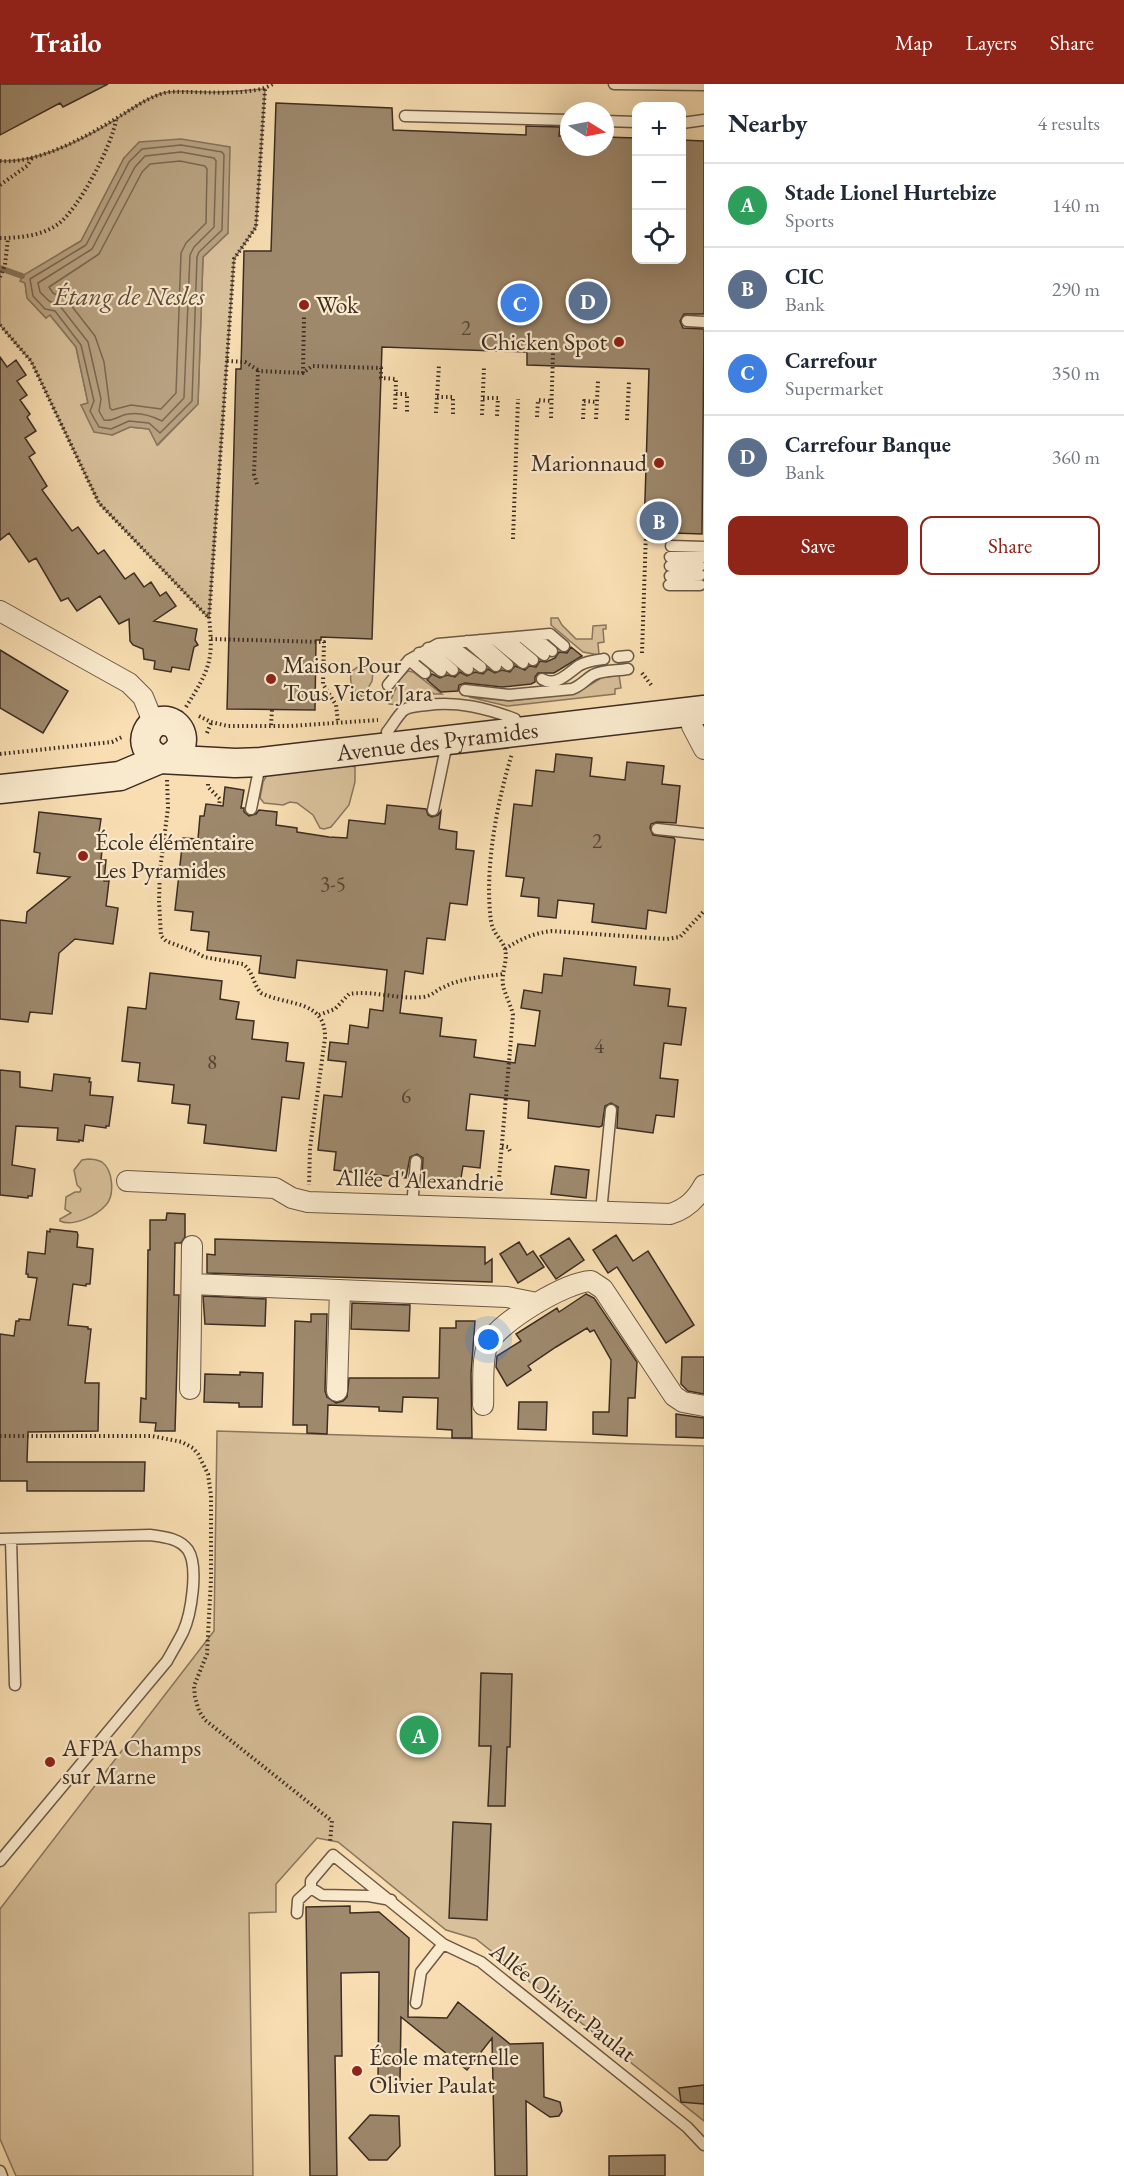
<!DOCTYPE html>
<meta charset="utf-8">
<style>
:root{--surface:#fff;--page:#f6f6f7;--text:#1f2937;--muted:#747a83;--line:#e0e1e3;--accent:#8f2418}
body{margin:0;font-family:"EB Garamond",serif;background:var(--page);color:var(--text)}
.controls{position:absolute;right:18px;top:18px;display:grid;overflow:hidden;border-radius:12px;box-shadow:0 6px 24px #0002}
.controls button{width:54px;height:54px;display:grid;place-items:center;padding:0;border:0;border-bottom:2px solid var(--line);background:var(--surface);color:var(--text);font:30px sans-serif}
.compass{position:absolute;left:560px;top:18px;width:54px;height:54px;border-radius:50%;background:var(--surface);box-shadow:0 6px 24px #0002;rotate:100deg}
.you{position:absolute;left:489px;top:1256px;width:21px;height:21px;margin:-15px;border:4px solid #fff;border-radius:50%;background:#1a73e8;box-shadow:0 0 0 9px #1a73e833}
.badge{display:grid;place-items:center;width:39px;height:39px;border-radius:50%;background:var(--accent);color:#fff;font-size:20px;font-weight:700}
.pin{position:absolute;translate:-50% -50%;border:3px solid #fff;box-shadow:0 2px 6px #0006}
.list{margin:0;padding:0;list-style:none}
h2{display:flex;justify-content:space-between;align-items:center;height:78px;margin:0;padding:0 24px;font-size:26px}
h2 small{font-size:20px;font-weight:400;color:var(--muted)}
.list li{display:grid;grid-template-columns:39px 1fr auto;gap:18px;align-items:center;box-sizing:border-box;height:84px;padding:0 24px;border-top:2px solid var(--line)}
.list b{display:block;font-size:22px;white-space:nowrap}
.list p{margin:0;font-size:20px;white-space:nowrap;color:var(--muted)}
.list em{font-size:20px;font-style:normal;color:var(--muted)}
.actions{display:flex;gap:12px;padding:18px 24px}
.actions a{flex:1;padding:14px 0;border:2px solid var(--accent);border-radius:12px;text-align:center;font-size:21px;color:var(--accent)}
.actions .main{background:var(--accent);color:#fff}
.icon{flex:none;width:33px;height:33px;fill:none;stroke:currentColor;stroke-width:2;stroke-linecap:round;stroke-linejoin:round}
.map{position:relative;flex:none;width:704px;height:2092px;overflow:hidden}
header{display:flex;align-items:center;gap:36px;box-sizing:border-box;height:84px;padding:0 30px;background:var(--accent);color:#fff}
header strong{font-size:28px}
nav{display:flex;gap:33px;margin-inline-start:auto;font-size:21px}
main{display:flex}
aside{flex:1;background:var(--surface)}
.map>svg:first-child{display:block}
</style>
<header>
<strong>Trailo</strong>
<nav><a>Map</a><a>Layers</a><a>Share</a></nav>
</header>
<main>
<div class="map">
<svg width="704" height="2092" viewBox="0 0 704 2092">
<rect width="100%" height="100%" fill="#f8deb2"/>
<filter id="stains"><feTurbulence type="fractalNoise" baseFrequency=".00333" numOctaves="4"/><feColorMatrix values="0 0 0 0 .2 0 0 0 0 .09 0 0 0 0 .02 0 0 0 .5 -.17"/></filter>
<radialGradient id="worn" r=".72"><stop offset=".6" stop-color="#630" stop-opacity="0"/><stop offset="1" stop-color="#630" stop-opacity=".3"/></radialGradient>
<path fill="#d8c09a" stroke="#8a765e" stroke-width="1.5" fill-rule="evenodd" d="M 265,5 L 256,143 L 234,175 L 209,534 L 99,419 L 31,277 L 0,241 L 0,77 C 37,79 84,55 115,36 C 130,26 146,14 163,9 C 180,5 201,9 219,8 C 234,8 249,6 265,5 ZM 124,74 L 228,149 L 203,173 L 198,320 L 158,361 L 149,345 L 130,343 L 112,351 L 81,321 L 88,319 L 76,263 L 49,230 L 46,234 L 27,214 L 25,199 L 62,168 L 81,157 Z
M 551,534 L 558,534 L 562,541 L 576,555 L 592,555 L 593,542 L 606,541 L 606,545 L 603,545 L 604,558 L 598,559 L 599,571 L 583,568 L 551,541 Z
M 359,582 L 370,584 L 373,588 L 372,597 L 363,613 C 353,608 348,597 352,587 Z
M 408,587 L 413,588 L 442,610 L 434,610 L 430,606 L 415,608 L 415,613 L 400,617 L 397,621 L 389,620 L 400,595 Z
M 619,591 L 621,604 L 615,605 L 615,610 L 507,622 L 469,613 L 510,617 L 577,609 L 601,594 Z
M 348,681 L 355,683 L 355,698 L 349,721 L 331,743 L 324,745 L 320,744 L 313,731 L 297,719 L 290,718 L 283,721 L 264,719 L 260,714 L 263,698 L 267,691 Z
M 88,1075 C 93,1075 98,1076 102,1078 C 113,1086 115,1111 106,1121 C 96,1132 73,1143 60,1137 L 60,1135 L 71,1129 L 65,1125 L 66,1113 L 75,1108 L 80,1108 L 81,1105 L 77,1101 L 74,1086 L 82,1076 Z
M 217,1347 L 704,1362 L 704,2037 L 476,1855 L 446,1846 L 338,1758 L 317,1754 L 276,1800 L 276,1828 L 249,1829 L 253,2092 L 16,2092 L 0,2055 L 0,1825 L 214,1547 Z"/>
<path fill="#b8a281" stroke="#87735b" stroke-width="1.5" d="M 181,55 L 230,63 L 228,149 L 203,173 L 198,320 L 157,361 L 149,345 L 130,343 L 112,351 L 94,348 L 81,321 L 88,319 L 76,263 L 50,231 L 46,234 L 27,214 L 25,199 L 20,197 L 22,192 L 81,157 L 124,74 L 139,58 Z"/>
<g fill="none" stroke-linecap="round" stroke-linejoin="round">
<path stroke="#7a6852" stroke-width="1.5" d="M 181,61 L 222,68 L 224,71 L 222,146 L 199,168 L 197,173 L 192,317 L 160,349 L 149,339 L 129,337 L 111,345 L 99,343 L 90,327 L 94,317 L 81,261 L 55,227 L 45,225 L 33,212 L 30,195 L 86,161 L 129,78 L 142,65 Z
M 181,68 L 214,74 L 216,77 L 214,143 L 194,163 L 190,171 L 184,314 L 162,337 C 152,332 140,328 128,330 C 119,331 114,338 104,336 L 99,327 L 101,315 L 88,258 L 60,222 L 49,217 L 40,208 L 38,199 L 92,165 L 135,83 L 145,72 Z
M 180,77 L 205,82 L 207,85 L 206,139 L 186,159 L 181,169 L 176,309 L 161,325 L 131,321 L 112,326 L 110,324 L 104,278 L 95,252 L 67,216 L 53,209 L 49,203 L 99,170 L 142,88 L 150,80 Z"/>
<path stroke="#87735b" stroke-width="6" d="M 0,184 L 22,192"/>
</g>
<path fill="#9e896d" stroke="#3d2d22" stroke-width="1.5" d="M 0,0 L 108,0 L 63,23 L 60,19 L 0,51 Z
M 276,19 L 392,24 L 393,46 L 526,51 L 526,42 L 560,43 L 559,52 L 569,52 L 569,63 L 605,63 L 605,53 L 636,54 L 636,176 L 681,176 L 681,56 L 704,57 L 704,230 L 684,230 L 680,237 L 683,244 L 704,245 L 702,450 L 644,448 L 649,285 L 527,281 L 527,268 L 382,263 L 372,555 L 321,553 L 321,556 L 316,556 L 315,626 L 227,625 L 236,285 L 241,285 L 244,167 L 271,167 Z
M 0,273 L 7,283 L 16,276 L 26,291 L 17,297 L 27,311 L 20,316 L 30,330 L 27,333 L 36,347 L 25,354 L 35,369 L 29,373 L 47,402 L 42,406 L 72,447 L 78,443 L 98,470 L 104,466 L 125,495 L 134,489 L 144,503 L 151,498 L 160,512 L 166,508 L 176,522 L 154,537 L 197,545 L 195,556 L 198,561 L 194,563 L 189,586 L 172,583 L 171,588 L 154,585 L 155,577 L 144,575 L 143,565 L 133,561 L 130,557 L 129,535 L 119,540 L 100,512 L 77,527 L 68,514 L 61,517 L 36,474 L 29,478 L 9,449 L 0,456 Z
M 571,563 L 582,572 L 554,589 L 538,589 L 535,593 L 535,598 L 531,600 L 502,603 L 465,599 L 459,601 L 458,607 L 441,608 L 427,596 L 432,590 L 440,594 L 447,591 L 455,593 L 460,588 L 467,592 L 475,588 L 483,590 L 488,585 L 495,589 L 502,586 L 510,588 L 515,582 L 525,586 L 529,582 L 536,583 L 540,577 L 546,578 L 555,574 L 559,568 L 567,569 Z
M 0,566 L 68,607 L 43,649 L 0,624 Z
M 556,670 L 592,674 L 590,692 L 625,696 L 627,678 L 664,682 L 662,700 L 680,702 L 676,739 L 657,738 L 651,740 L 650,744 L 653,751 L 674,754 L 675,756 L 666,829 L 648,826 L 646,845 L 592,838 L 594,820 L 558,816 L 556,834 L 538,832 L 539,814 L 521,812 L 524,794 L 506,792 L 514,720 L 532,722 L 536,686 L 554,688 Z
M 225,703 L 244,706 L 241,724 L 244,724 L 244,728 L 249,732 L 256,730 L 259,726 L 277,728 L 276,741 L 297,744 L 297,748 L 329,753 L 347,754 L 349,736 L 385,740 L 387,721 L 426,725 L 428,731 L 432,733 L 438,731 L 441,727 L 439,745 L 457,748 L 456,765 L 474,767 L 467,821 L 450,819 L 445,856 L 427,854 L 423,890 L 405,887 L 400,929 L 442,934 L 440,952 L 476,956 L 474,973 L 515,979 L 518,960 L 535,962 L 540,927 L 521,924 L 524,906 L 542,909 L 544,890 L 562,892 L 564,874 L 636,883 L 634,901 L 670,905 L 668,922 L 686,924 L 681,961 L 664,959 L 660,994 L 678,996 L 674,1033 L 656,1031 L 653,1049 L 617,1044 L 618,1023 L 611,1019 L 605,1022 L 602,1042 L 599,1043 L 528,1034 L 529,1017 L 470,1010 L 466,1046 L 484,1047 L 480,1084 L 463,1082 L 460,1100 L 422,1095 L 423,1074 L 417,1070 L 410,1073 L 406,1094 L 334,1086 L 336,1068 L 318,1066 L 324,1011 L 342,1013 L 346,978 L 328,976 L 330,958 L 348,960 L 350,941 L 368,944 L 370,925 L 383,927 L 387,886 L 297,876 L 295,894 L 259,889 L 261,872 L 207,866 L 209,848 L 191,846 L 193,828 L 175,826 L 183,754 L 198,755 L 200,732 L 204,732 L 206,720 L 223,722 Z
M 39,728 L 101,735 L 98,755 L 103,756 L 101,776 L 106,776 L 104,797 L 109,797 L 106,822 L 118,824 L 113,860 L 75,855 L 59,869 L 52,930 L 30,928 L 28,938 L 0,935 L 0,836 L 26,839 L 27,828 L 70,793 L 37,789 L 40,769 L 34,768 Z
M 150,889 L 222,897 L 220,915 L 239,918 L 236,935 L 254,937 L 252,955 L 288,959 L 286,977 L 304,979 L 299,1015 L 282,1013 L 276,1067 L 204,1059 L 206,1041 L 188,1039 L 190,1021 L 172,1019 L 174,1001 L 138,997 L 140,979 L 122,977 L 128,923 L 146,925 Z
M 0,986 L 20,988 L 20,1003 L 52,1007 L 54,990 L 90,994 L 89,998 L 91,998 L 90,1011 L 113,1013 L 109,1042 L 106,1042 L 106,1044 L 85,1041 L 83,1057 L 79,1056 L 79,1058 L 57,1056 L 58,1044 L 16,1042 L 12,1081 L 35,1085 L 32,1112 L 28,1112 L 28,1114 L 0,1111 Z
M 555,1082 L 589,1086 L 586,1114 L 551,1110 Z
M 167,1129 L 185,1130 L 185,1153 L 181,1159 L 175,1159 L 174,1211 L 179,1211 L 175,1347 L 155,1347 L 156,1339 L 140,1338 L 141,1314 L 146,1315 L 148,1166 L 150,1166 L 150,1136 L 166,1136 Z
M 50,1145 L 77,1148 L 78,1151 L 77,1163 L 93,1165 L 90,1200 L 86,1200 L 86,1202 L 73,1200 L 68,1241 L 88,1243 L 88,1245 L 91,1245 L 85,1299 L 99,1299 L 98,1347 L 28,1348 L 27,1378 L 145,1378 L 144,1407 L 27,1407 L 27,1397 L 0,1397 L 0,1250 L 14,1252 L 16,1237 L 19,1237 L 19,1235 L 30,1236 L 37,1194 L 28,1193 L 28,1190 L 26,1190 L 28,1168 L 45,1170 L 47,1147 L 50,1148 Z
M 616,1151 L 633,1177 L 648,1167 L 694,1241 L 666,1259 L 617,1183 L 608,1189 L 593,1166 Z
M 569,1154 L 584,1176 L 556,1195 L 540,1172 Z
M 215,1155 L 485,1163 L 485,1180 L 492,1175 L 492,1198 L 207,1189 L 207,1170 L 215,1171 Z
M 519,1158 L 527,1171 L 533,1167 L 544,1183 L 518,1199 L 500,1170 Z
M 586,1210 L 594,1214 L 637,1278 L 635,1314 L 628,1314 L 627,1352 L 593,1350 L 593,1328 L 609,1328 L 611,1276 L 594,1246 L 590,1248 L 587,1244 L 556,1263 L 528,1282 L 531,1286 L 507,1302 L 496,1283 L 497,1272 L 521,1257 L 516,1250 L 557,1224 L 559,1228 Z
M 203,1212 L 266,1215 L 265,1242 L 205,1240 Z
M 352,1219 L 410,1221 L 409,1247 L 351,1245 Z
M 311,1230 L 327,1230 L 325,1307 L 327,1313 L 336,1319 L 343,1317 L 347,1313 L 349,1294 L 439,1294 L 440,1244 L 456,1244 L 456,1237 L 475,1237 L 471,1290 L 472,1354 L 452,1354 L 452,1346 L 437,1345 L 438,1314 L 403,1313 L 402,1328 L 379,1327 L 379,1323 L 328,1321 L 327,1350 L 307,1349 L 307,1341 L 293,1341 L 295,1237 L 311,1238 Z
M 682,1273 L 704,1273 L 704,1310 L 688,1307 L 681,1300 Z
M 240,1288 L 263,1289 L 262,1323 L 239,1323 L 239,1319 L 204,1318 L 205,1290 L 240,1291 Z
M 519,1318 L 547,1318 L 546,1346 L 518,1345 Z
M 676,1330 L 704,1334 L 704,1354 L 676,1353 Z
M 481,1589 L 512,1590 L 510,1663 L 507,1663 L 505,1722 L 488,1722 L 491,1662 L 479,1662 Z
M 453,1738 L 491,1740 L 487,1836 L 449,1834 Z
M 350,1822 L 350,1829 L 379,1828 L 409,1854 L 408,1933 L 447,1934 L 458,1918 L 510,1960 L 543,1959 L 544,2013 L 560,2018 L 562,2027 L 559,2032 L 550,2033 L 526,2017 L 527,2092 L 495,2092 L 492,1954 L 467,1986 L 401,1933 L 400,1999 L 378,1998 L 379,1888 L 341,1889 L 342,1972 L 335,1972 L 337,2092 L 310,2092 L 306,1823 Z
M 704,2001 L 704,2020 L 681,2018 L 679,2004 Z
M 370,2031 L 399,2032 L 400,2062 L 387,2076 L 369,2076 L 349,2054 Z
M 665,2071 L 665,2092 L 609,2092 L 609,2072 Z"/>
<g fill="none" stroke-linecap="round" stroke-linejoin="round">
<defs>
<path id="lane" d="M 614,0 L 704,1
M 405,32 L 569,36
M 605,37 L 636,38
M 682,39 L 704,36
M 687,237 L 704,238
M 671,462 L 704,463
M 670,473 L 704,473
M 670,482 L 700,482
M 670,492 L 700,491
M 669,501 L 700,501
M 534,552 L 552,567
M 522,553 L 544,571
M 507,554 L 533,576
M 494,555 L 523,579
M 480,556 L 508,581
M 467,557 L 496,582
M 449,559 L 481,583
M 438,560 L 468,585
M 428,564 L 453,586
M 419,569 L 441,587
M 618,573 L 628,572
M 409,576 L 425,589
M 542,595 C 556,604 569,588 580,581 C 587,577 596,576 604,575
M 388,601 L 409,576 L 438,560 L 550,550 L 564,562
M 465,606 L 509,611 L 572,605 C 581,602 586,595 593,591 C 603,586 617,587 628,585
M 387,648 C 392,642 398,631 404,626 C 410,622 420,622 427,621 C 458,617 486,624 515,635
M 251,725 L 260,681
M 433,726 L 447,659
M 657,745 L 704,750
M 412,1122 L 416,1077
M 601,1128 L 611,1026
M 0,1455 L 150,1451 C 164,1453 179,1454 188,1466 C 199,1483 191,1531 183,1548 C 178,1558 172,1568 167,1577 L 0,1777
M 11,1455 L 15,1601
M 391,1816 L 369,1812 L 322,1811 L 311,1804 L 311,1797 L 333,1771 L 443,1860 L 481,1878 L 687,2043 L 704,2061
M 297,1829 L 298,1816 L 311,1804
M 416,1919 L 421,1888 L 443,1860
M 0,2087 L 2,2092"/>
<path id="street" d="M 0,527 L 129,599 L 143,613 L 154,640
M 690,628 L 692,642 L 704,665
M 127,1097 L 275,1104 L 292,1114 L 308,1118 L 670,1130 C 686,1125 696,1116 704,1101
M 192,1200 L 507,1213 L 537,1219
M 190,1305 L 192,1162
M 337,1307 L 340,1206
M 483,1321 C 484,1305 481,1275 488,1260 C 499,1238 566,1198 591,1197 L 603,1205 L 674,1312 L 683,1318 L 704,1322"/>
<g id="secondary">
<path id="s1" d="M 169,674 C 176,670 182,665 182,656 C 182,650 179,644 174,640 C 150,626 131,664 160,675 L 235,679 L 261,678 L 704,626"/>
<path d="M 0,705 L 120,692 L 160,675"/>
</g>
</defs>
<use href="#lane" stroke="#6c5946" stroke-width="13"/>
<use href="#street" stroke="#6c5946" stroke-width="22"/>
<use href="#secondary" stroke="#3d2d22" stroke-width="31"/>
<path stroke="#3d2d22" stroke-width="4" stroke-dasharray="1.5 3" stroke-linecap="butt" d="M 0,77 C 37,80 84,54 115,35 C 131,26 146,14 164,9 C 171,7 179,8 187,8 C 210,8 253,12 273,0
M 0,101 L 27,82 L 32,74
M 0,154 C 19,154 42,152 58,140 C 79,125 112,61 116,36
M 0,193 L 5,181 L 8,154
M 0,241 L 31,277 L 99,419 L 209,534
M 227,277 L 245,278 L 258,286
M 303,289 L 304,233
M 396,310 L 407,310 L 407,328
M 437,313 L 453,313 L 453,330
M 483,314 L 498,314 L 497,332
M 436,329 L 439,281
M 482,331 L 484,283
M 537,333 L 538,316 L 551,317
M 551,334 L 553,269
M 583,335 L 584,317 L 597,318
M 596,335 L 598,297
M 627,336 L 629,298
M 257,400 L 254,390 L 258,287 L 303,289 L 312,282 L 381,284 L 381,294 L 396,295 L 395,327
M 513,455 L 518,315
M 211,555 L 324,558 L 323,600 L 336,621 L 338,638
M 642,569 L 646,448
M 642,589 L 652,602
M 186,623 C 209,586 214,577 209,534 L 234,175 L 256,143 L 265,5
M 199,632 L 211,638 L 228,642 L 291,642 L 378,636
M 271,641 L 272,626
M 207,649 L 211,639
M 0,670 L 112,658 L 122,653
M 167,696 L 168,724 L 160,786 L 159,817 L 161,852 L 166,857 L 195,868 L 204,873 L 243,880 C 253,887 253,900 261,909 C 286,922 326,915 325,954 L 310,1064 L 309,1101
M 208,700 L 208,703 L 220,715 L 219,721
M 505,865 C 520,855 534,849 552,847 L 667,855 L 680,853 L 703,828
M 319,931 L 335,925 L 349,910 C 374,906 398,916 423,913 C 432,912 436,906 444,903 C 461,894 483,893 503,890
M 502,1062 L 508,1063 L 510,1067
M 498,1106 L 513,931 C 511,921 505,911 503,901 C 501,889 508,877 505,865 C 502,855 493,850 491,837 C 484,787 497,717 512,670
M 0,1352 L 152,1352 L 182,1358 L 193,1364 L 198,1370 L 208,1390 L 211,1412 L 211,1495 L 207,1570 L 194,1602 L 195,1613 L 199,1627 L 205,1636 L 332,1737 L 330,1758"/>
<use href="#lane" stroke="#faeacd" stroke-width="10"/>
<use href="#street" stroke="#faeacd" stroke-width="20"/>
<use href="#secondary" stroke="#faeacd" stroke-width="28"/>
</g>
<g fill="#8f2418" stroke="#faeacd" stroke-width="2">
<circle cx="304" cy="221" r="6"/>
<circle cx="619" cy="258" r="6"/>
<circle cx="659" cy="379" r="6"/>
<circle cx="271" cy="595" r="6"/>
<circle cx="83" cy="772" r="6"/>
<circle cx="50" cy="1678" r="6"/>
<circle cx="357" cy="1987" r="6"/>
</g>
<g text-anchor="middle" stroke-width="4.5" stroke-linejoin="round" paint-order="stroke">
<g font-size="21" fill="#554435">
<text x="466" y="251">2</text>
<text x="597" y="764">2</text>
<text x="333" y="807">3-5</text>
<text x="599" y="969">4</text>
<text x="212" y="985">8</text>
<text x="406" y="1019">6</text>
</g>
<g font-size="24" fill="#3d2d22" stroke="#faeacd" text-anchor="start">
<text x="316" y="229">Wok</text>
<text x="607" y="266" text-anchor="end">Chicken Spot</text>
<text x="647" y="387" text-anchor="end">Marionnaud</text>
<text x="283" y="589">Maison Pour<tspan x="283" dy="28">Tous Victor Jara</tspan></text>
<text x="95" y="766">École élémentaire<tspan x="95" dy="28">Les Pyramides</tspan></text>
<text x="62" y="1672">AFPA Champs<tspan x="62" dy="28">sur Marne</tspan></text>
<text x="369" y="1981">École maternelle<tspan x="369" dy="28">Olivier Paulat</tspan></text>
</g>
<g font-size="24" fill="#3d2d22" stroke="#faeacd">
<text dy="8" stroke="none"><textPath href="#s1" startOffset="386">Avenue des Pyramides</textPath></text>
<text transform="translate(420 1096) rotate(2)" y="8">Allée d'Alexandrie</text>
<text transform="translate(563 1918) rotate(38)" y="8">Allée Olivier Paulat</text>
</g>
<g font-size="26" font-style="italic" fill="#5c4a3a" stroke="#faeacd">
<text x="129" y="221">Étang de Nesles</text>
</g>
</g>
<rect width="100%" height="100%" filter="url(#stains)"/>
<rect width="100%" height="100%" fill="url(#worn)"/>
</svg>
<div class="controls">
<button>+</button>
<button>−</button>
<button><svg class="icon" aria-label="locate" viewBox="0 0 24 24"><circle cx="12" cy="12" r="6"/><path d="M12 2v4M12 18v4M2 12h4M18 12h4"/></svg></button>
</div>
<svg class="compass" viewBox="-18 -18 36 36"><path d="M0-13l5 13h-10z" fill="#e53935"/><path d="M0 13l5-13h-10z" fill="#747a83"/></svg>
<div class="you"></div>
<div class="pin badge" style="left:419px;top:1651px;background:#2e9e5b">A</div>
<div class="pin badge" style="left:659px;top:437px;background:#5c6f8a">B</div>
<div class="pin badge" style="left:520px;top:219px;background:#3f7fe0">C</div>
<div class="pin badge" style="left:588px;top:217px;background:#5c6f8a">D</div>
</div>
<aside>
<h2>Nearby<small>4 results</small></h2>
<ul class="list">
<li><span class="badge" style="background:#2e9e5b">A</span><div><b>Stade Lionel Hurtebize</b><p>Sports</p></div><em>140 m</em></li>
<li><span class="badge" style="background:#5c6f8a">B</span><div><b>CIC</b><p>Bank</p></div><em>290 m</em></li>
<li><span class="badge" style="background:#3f7fe0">C</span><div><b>Carrefour</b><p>Supermarket</p></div><em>350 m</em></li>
<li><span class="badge" style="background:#5c6f8a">D</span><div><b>Carrefour Banque</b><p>Bank</p></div><em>360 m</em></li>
</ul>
<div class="actions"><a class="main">Save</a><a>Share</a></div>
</aside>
</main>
